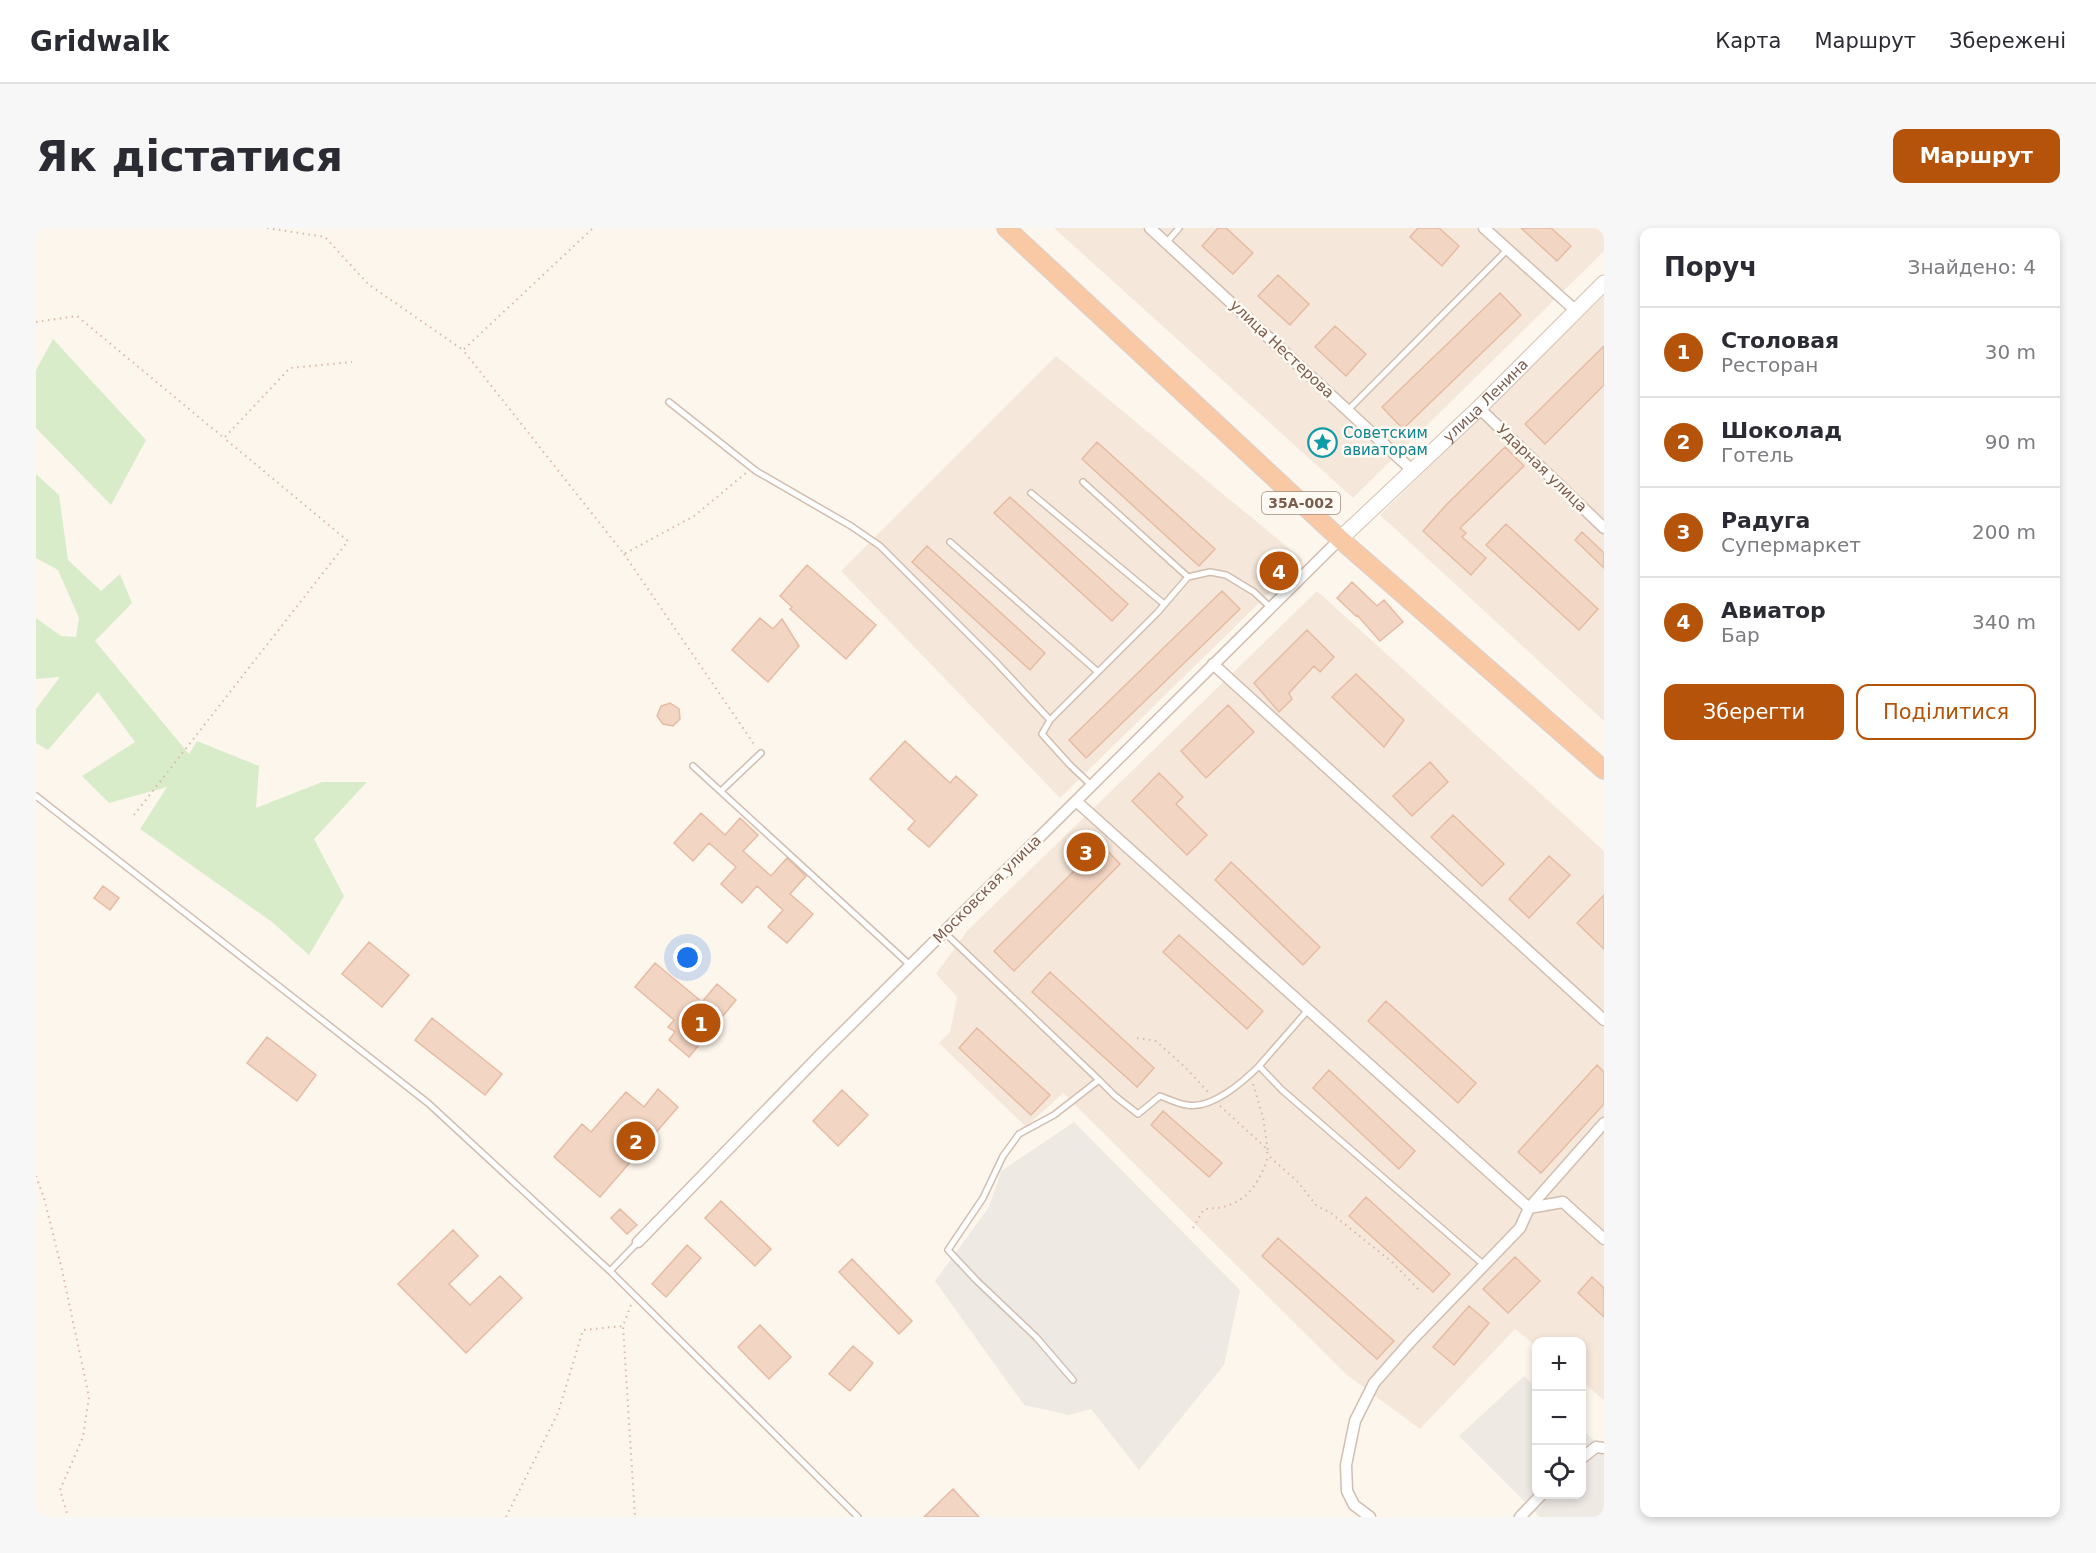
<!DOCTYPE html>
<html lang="uk">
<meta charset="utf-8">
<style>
:root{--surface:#fff;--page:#f7f7f7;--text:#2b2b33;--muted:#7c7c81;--line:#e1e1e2;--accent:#b45309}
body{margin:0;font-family:"DejaVu Sans",sans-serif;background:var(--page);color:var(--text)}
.controls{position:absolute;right:18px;bottom:18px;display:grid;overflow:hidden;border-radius:12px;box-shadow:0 3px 9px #0003}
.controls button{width:54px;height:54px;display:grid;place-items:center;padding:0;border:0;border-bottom:2px solid var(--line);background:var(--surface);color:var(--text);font:30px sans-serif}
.you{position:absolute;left:652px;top:730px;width:21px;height:21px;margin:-15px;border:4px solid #fff;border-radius:50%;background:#1a73e8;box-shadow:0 0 0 9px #1a73e833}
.badge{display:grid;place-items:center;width:39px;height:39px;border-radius:50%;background:var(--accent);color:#fff;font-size:20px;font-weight:700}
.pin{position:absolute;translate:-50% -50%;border:3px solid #fff;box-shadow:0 2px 6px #0006}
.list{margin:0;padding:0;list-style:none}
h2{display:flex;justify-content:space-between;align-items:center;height:78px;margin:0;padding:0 24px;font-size:26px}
h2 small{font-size:20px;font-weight:400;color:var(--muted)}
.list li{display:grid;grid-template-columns:39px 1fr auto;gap:18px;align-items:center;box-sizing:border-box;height:90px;padding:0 24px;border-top:2px solid var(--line)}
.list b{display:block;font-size:22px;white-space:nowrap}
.list p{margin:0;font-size:20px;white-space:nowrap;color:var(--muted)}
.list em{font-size:20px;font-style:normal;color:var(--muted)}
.actions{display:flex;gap:12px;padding:18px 24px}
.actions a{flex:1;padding:14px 0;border:2px solid var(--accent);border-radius:12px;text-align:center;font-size:21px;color:var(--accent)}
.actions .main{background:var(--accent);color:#fff}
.icon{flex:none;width:33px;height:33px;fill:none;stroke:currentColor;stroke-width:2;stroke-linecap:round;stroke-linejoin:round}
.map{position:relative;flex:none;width:1568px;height:1289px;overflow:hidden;border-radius:12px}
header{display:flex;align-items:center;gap:36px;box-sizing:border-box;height:84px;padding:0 30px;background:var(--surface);border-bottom:2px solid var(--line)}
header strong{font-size:28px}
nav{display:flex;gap:33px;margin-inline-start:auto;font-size:21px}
.intro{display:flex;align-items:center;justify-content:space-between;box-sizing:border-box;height:144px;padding:0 36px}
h1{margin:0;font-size:42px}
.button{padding:15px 27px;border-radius:12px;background:var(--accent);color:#fff;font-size:21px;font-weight:700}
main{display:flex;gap:36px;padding:0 36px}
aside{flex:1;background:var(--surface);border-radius:12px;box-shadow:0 3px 9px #0003}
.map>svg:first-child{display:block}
</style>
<header>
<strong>Gridwalk</strong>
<nav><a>Карта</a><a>Маршрут</a><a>Збережені</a></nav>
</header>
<div class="intro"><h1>Як дістатися</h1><a class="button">Маршрут</a></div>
<main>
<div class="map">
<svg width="1568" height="1289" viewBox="0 0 1568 1289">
<rect width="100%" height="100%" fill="#fdf6ec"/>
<path fill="#f5e8da" d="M 1018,0 L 1568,0 L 1568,23 L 1317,270 Z
M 1568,68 L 1568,493 L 1344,287 Z
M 1020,128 L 1267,332 L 1024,570 L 805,343 Z
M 1281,363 L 1568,623 L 1568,1172 L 1546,1154 L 1546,1114 L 1500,1114 L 1500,1118 L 1479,1101 L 1384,1201 L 1311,1147 L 1027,865 L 990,899 L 903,815 L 914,804 L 921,769 L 900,746 L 931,703 Z"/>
<path fill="#efe9e4" d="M 1038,894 L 1204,1062 L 1188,1137 L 1103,1242 L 1055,1181 L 1033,1187 L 988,1177 L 899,1053 L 953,979 L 965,943 Z
M 1488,1148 L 1500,1159 L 1500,1266 L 1546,1266 L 1546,1201 L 1568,1222 L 1568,1289 L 1504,1289 L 1423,1208 Z"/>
<path fill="#d8ecc9" d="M 17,111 L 110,212 L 75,277 L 0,200 L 0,142 Z
M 0,246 L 23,267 L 32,332 L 65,363 L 84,346 L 96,375 L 59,413 L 153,526 L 161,513 L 223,538 L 220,580 L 286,554 L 331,554 L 278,611 L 308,668 L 273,727 L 236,694 L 104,601 L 131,559 L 73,575 L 46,548 L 99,514 L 62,464 L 12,522 L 0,515 L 0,481 L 24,449 L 0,451 L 0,390 L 25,408 L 40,409 L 43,390 L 22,342 L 0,330 Z"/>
<path fill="#f3d5c3" stroke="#e6bba3" stroke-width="1.5" d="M 1182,0 L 1190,0 L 1217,25 L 1197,46 L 1166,18 Z
M 1382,0 L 1403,0 L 1423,18 L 1406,38 L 1374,9 Z
M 1485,0 L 1515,0 L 1535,18 L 1521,33 Z
M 1242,47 L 1273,76 L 1254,97 L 1222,68 Z
M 1464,65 L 1485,87 L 1367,201 L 1346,179 Z
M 1299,98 L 1330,126 L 1310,148 L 1279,119 Z
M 1568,118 L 1568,157 L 1509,216 L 1489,196 Z
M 1061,214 L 1179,321 L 1163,338 L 1046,231 Z
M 1469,219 L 1488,238 L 1424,300 L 1430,305 L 1426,309 L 1450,330 L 1435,347 L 1387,303 L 1411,276 Z
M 974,269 L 1092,376 L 1076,393 L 958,285 Z
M 1470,296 L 1562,381 L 1543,402 L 1450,317 Z
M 1546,304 L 1568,325 L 1568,340 L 1539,312 Z
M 891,318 L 1009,425 L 994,442 L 876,334 Z
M 771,337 L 840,397 L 810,431 L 754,381 L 756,379 L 744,368 Z
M 1316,354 L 1341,378 L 1348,372 L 1367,394 L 1344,413 L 1321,387 L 1320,388 L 1301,370 Z
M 1186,363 L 1204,381 L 1050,530 L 1033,512 Z
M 724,390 L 737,401 L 746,391 L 763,418 L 732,454 L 696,422 Z
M 1271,402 L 1298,429 L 1284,444 L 1278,438 L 1253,465 L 1256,471 L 1243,484 L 1218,455 Z
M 1320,446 L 1368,492 L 1348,519 L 1296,469 Z
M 634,475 L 643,481 L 644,491 L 637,498 L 627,496 L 621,488 L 625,478 Z
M 1192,477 L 1218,504 L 1170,550 L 1145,523 Z
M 869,513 L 914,555 L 920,548 L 941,567 L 893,619 L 872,601 L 879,593 L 834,551 Z
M 1394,534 L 1412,554 L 1376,588 L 1357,568 Z
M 1123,545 L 1147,569 L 1140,576 L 1171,607 L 1151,627 L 1096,573 Z
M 665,585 L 689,607 L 704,590 L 722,607 L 707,623 L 735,648 L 751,630 L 770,648 L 754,666 L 777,686 L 751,715 L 732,699 L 747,682 L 721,658 L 706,675 L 685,656 L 700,639 L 673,615 L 657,633 L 638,615 Z
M 1417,587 L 1468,636 L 1446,658 L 1395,609 Z
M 1065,616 L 1084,636 L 978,743 L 958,723 Z
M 1513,628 L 1534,647 L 1493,690 L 1473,671 Z
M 1195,634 L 1284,719 L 1267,737 L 1179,652 Z
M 67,658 L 83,670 L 74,682 L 58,670 Z
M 1568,667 L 1568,721 L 1541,695 Z
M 1143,707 L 1227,783 L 1211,801 L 1127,724 Z
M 333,714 L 373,747 L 346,779 L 306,746 Z
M 619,735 L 666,774 L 681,756 L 700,772 L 653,829 L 633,812 L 639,804 L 632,799 L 638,792 L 599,759 Z
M 1014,744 L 1118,840 L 1101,859 L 996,764 Z
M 1350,773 L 1440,855 L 1422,875 L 1332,793 Z
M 396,790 L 466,846 L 449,867 L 379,812 Z
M 941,800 L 1014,867 L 995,887 L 923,820 Z
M 231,809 L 280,847 L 261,873 L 211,835 Z
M 1561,837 L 1568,844 L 1568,876 L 1505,945 L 1482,924 Z
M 1293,842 L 1379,923 L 1363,941 L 1277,860 Z
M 622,861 L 642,879 L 564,969 L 518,929 L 546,896 L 555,904 L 590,864 L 608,879 Z
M 806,862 L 832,887 L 802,918 L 777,893 Z
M 1127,883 L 1186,935 L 1173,949 L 1115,897 Z
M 1330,969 L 1414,1046 L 1397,1064 L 1313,988 Z
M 685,973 L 735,1021 L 719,1038 L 669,990 Z
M 584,981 L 601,997 L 591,1006 L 575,990 Z
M 417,1002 L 442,1028 L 413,1056 L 434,1077 L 464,1048 L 486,1070 L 430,1125 L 362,1056 Z
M 1242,1010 L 1358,1113 L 1341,1131 L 1226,1028 Z
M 651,1017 L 665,1030 L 630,1069 L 616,1056 Z
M 1479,1029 L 1504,1053 L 1472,1085 L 1447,1061 Z
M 816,1031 L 876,1093 L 863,1106 L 803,1044 Z
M 1556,1049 L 1568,1060 L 1568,1089 L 1542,1065 Z
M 1433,1078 L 1453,1095 L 1418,1137 L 1397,1119 Z
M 724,1097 L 755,1129 L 733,1151 L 702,1119 Z
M 817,1118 L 837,1135 L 814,1163 L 793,1146 Z
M 917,1261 L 943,1289 L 888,1289 Z"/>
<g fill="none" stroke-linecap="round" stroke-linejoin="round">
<defs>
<path id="service" d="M 1130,15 L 1143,0
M 633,174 L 720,243 L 815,298 L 844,318 L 959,433 L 1014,492
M 1312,182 L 1471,22
M 1047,254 L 1152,349
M 995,265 L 1128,376
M 914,314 L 1062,444
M 657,538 L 874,737
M 1055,557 L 1033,536 L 1006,506 L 1014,492 L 1121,385 L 1152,349 L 1174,344 L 1190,347 L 1218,364 L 1234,379
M 685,563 L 725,525
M 0,568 L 392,875 L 574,1043 L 822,1289
M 908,704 L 1063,852
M 1223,838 L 1272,782
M 574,1043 L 602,1014
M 1037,1152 L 1000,1109 L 940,1052 L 912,1022 L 947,970 L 967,928 L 983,906 L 1018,887 L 1063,852 L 1079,868 L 1102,886 L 1124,868 C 1133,871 1142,876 1151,877 C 1175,882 1207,854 1223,838 L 1246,862 L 1448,1037"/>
<path id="minor" d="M 1114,0 L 1377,243
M 1448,0 L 1540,83
M 1443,180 L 1568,300
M 1177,436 L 1568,792
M 1040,573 L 1493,980 L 1527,974 L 1568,1011
M 602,1014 L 784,827 L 1304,311
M 1546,1230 L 1560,1219 L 1568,1220
M 1334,1289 L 1318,1277 L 1311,1263 L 1310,1237 L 1319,1193 L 1338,1155 L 1375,1113 L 1484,1000 L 1493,980 L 1568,895
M 1484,1289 L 1506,1266"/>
<g id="secondary">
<path id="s1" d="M 1304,311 L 1443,180 L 1568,55"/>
</g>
<path id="trunk" d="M 970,0 L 1304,311 L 1568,542"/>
</defs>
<use href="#service" stroke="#d1beb0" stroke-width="8"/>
<use href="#minor" stroke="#d1beb0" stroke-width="13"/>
<use href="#secondary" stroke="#d6c0b0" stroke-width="17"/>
<use href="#trunk" stroke="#dad1cd" stroke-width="20"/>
<path stroke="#d9b8a5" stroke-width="2" stroke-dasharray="1.5 4.5" stroke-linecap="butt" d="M 231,0 L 289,9 L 332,56 L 427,122
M 556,1 L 427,122 L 588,326 L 658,288 L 710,245
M 0,94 L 41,88 L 188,210 L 254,140 L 316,134
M 588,326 L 720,519
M 98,587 L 312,313 L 188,210
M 1101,810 L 1120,813 L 1148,838 L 1173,865
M 1217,856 L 1227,889 L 1232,923
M 1184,878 L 1228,918 L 1233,928 L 1261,953 L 1280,977 L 1296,986 L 1356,1034 L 1383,1062
M 0,948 L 8,970 L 26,1042 L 53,1169 L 47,1209 L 24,1262 L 32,1289
M 1157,1000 L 1168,981 C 1206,980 1220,963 1232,929
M 595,1077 L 587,1098 L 599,1289
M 470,1289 L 522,1185 L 547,1102 L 587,1098"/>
<use href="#service" stroke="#fff" stroke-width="5"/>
<use href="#minor" stroke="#fff" stroke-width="10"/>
<use href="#secondary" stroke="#fff" stroke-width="15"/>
<use href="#trunk" stroke="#f9c8a4" stroke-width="18"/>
</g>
<defs>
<symbol id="sight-ring" viewBox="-11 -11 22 22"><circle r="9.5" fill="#fffaf3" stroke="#0f9aa8" stroke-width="1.5"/><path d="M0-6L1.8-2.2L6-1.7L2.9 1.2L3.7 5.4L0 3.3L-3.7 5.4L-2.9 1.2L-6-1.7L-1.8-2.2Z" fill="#0f9aa8"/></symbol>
</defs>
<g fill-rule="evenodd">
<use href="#sight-ring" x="1270" y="198" width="33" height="33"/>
</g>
<g text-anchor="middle" stroke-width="5" stroke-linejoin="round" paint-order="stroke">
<rect fill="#fffaf3" stroke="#a28b7f" stroke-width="1.5" x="1226" y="264" width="78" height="22" rx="4.5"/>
<g font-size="14" font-weight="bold" fill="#7a5c4d">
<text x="1265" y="280">35А-002</text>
</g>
<g font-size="15" fill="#7a5c4d" stroke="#fffaf3">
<text transform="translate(1246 121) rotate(43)" y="5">улица Нестерова</text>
<text dy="5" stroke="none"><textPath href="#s1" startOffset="201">улица Ленина</textPath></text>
<text transform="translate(1506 240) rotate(44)" y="5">Ударная улица</text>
<text transform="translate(951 661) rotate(-45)" y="5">Московская улица</text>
</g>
<g font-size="15" fill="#0d838f" stroke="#fffaf3" text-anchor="start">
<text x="1307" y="210">Советским<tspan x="1307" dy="17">авиаторам</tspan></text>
</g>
</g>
</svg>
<div class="controls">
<button>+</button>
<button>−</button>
<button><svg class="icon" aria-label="locate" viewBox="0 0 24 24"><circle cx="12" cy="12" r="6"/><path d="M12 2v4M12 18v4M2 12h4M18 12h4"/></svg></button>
</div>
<div class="you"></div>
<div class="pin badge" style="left:665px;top:795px">1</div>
<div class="pin badge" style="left:600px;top:913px">2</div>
<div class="pin badge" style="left:1050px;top:624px">3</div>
<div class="pin badge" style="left:1243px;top:343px">4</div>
</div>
<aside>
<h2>Поруч<small>Знайдено: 4</small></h2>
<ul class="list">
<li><span class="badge">1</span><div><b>Столовая</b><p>Ресторан</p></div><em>30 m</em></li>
<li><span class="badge">2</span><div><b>Шоколад</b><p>Готель</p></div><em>90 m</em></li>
<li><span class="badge">3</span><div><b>Радуга</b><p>Супермаркет</p></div><em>200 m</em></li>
<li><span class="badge">4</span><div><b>Авиатор</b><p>Бар</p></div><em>340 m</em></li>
</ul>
<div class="actions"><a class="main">Зберегти</a><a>Поділитися</a></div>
</aside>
</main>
